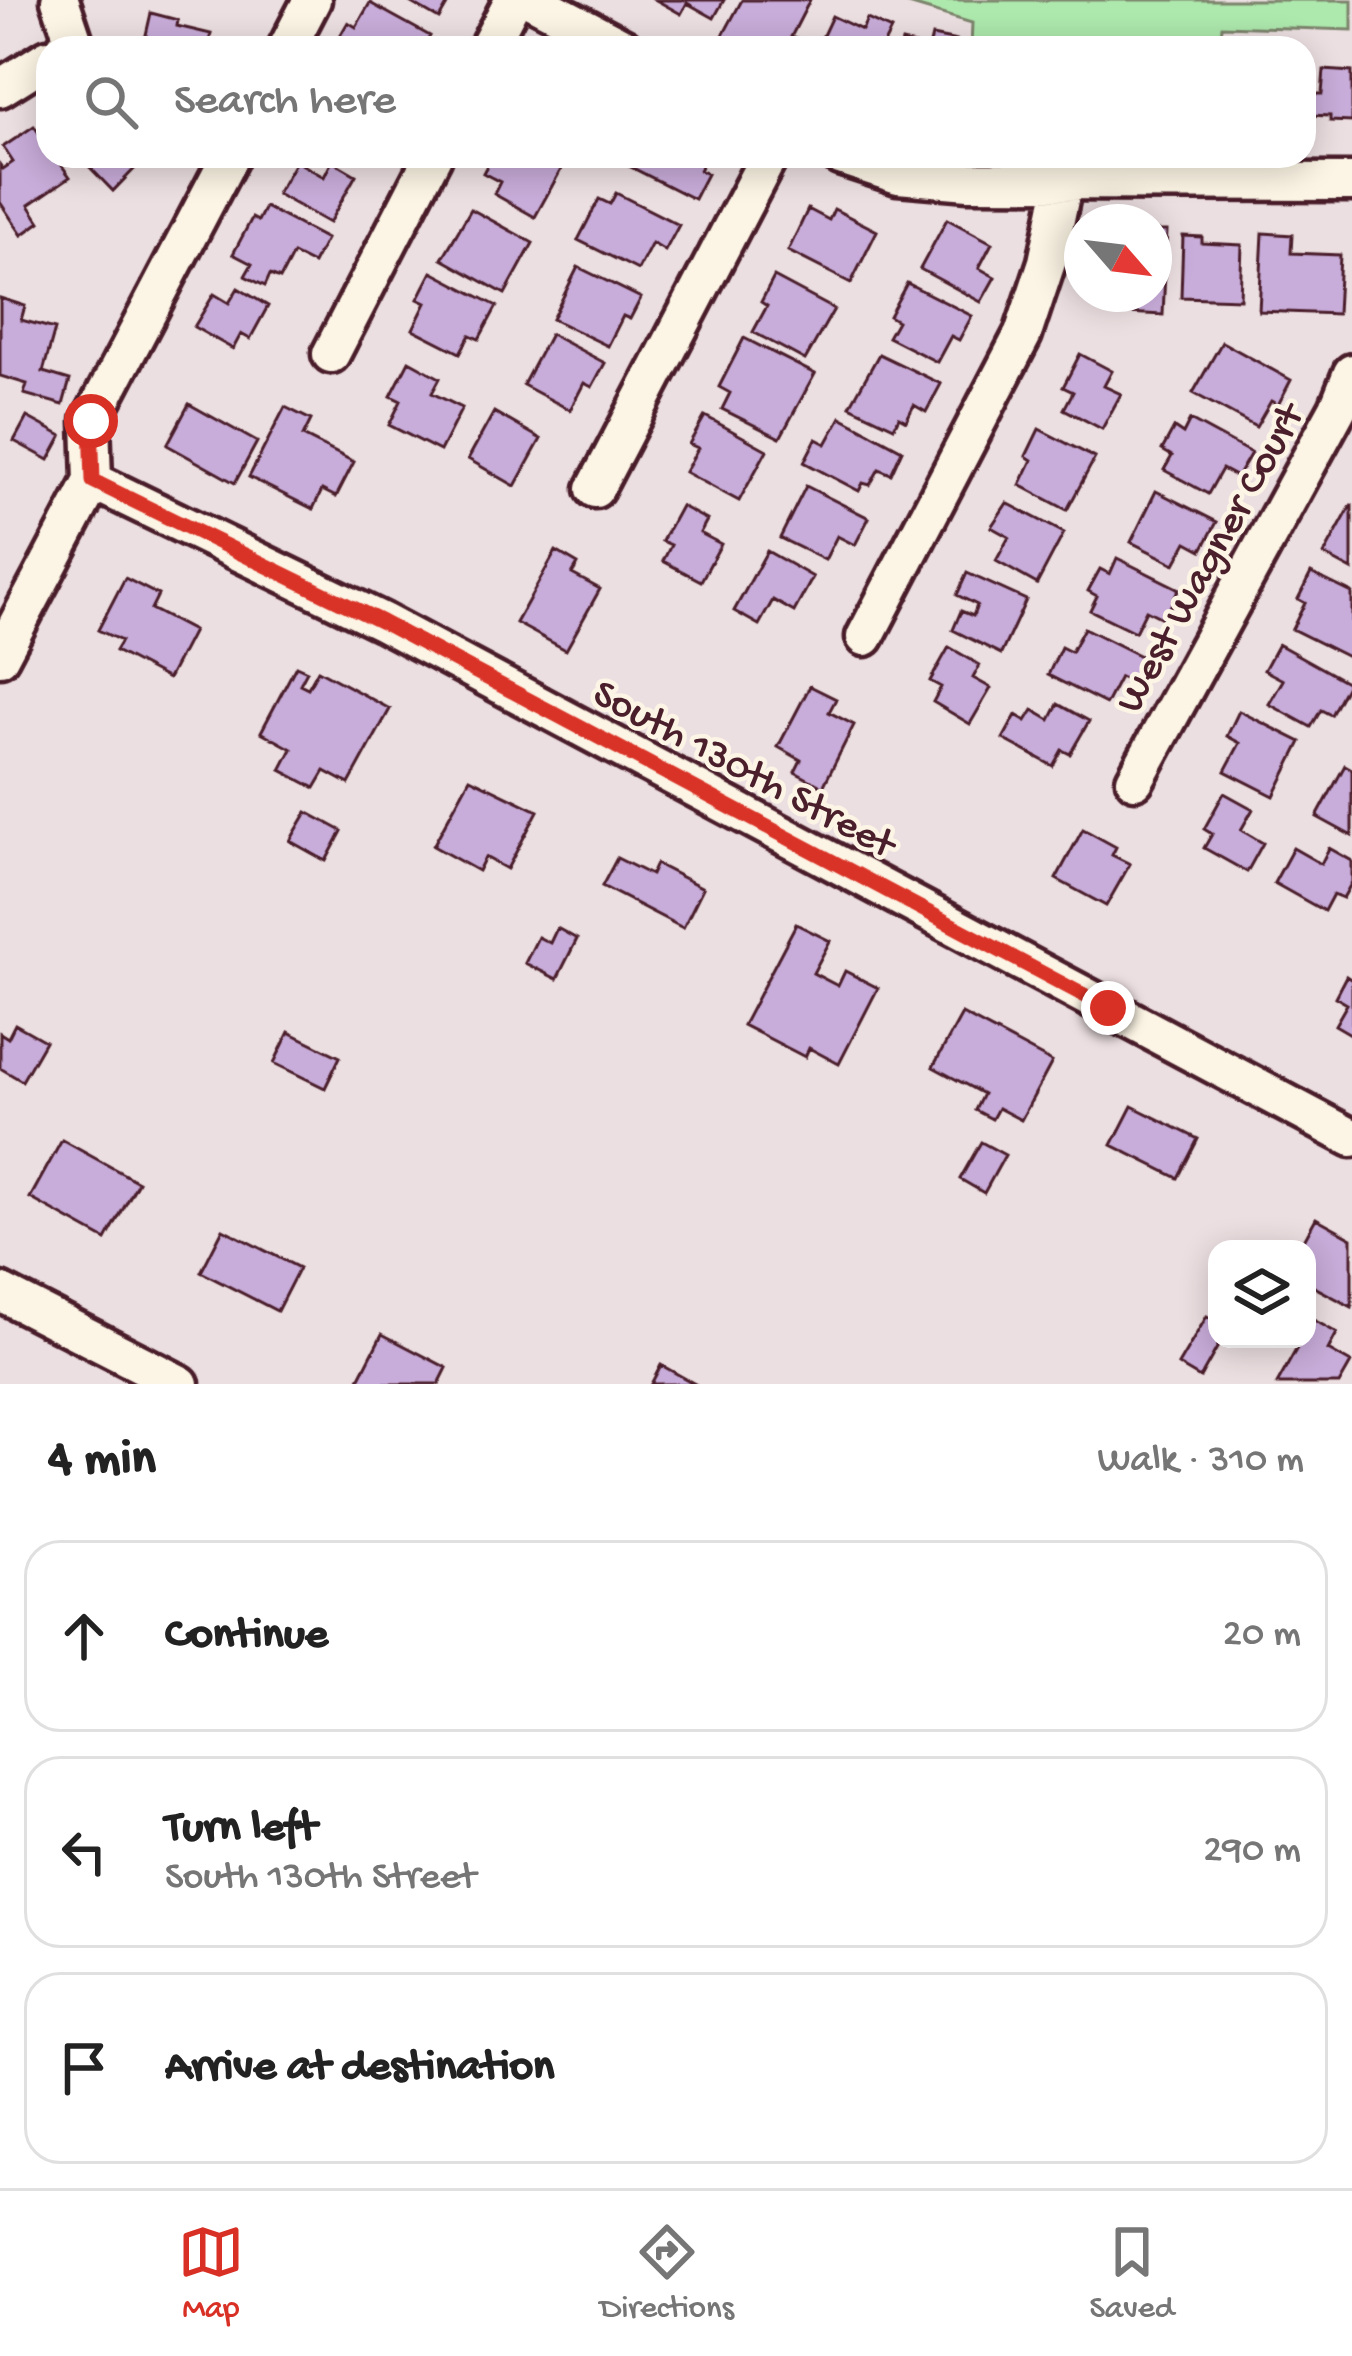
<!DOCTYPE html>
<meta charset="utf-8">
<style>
:root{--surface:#fff;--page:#f6f6f6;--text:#222;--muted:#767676;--line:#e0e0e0;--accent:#d93025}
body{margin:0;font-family:"Gochi Hand",sans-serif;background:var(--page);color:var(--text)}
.controls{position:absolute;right:36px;bottom:36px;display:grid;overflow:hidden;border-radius:24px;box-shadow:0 6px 30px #0003}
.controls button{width:108px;height:108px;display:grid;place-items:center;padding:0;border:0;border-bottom:3px solid var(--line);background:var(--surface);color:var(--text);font:60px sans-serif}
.compass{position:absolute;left:1064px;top:204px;width:108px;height:108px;border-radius:50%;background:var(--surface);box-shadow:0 6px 30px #0003;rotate:118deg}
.stop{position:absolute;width:36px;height:36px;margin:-27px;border:9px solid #d93025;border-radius:50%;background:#fff}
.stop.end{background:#d93025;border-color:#fff;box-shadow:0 3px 12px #0008}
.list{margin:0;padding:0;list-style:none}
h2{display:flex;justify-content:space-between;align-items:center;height:156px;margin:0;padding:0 48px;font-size:51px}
h2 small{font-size:39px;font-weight:400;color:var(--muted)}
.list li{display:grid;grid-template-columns:78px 1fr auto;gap:36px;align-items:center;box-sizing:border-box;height:192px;margin:0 24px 24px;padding:0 24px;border:3px solid var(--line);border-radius:36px}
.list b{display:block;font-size:45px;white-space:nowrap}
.list p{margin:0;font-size:39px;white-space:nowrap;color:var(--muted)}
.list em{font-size:39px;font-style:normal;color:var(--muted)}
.icon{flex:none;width:66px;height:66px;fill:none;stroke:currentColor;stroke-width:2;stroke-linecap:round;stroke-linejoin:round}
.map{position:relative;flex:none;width:1352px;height:1384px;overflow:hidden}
.search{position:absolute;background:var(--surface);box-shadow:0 6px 30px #0003;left:36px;right:36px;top:36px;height:132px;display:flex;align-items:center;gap:30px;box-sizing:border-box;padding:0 42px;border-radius:36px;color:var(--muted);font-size:45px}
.sheet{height:804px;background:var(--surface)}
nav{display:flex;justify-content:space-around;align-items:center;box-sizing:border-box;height:168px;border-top:3px solid var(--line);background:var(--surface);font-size:33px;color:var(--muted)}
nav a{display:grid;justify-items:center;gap:6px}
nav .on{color:var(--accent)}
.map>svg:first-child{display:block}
</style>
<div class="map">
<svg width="1352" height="1384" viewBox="0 0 1352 1384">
<rect width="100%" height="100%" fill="#ecdfe1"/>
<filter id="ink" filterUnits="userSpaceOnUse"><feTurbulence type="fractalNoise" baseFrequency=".00833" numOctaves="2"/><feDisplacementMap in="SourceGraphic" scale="24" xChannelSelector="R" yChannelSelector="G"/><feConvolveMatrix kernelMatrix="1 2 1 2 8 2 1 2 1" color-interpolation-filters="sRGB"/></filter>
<g filter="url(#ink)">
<path fill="#ade8ad" stroke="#7c846c" stroke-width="3" d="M 895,0 L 1352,0 L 1352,30 L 1222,26 L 1220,48 L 971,48 L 972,23 Z"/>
<path fill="#c8acd9" stroke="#4a1f2b" stroke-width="3" d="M 406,0 L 450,0 L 439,19 Z
M 656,0 L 724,0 L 714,18 L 687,3 L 681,14 Z
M 742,0 L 810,0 L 791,37 L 797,39 L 792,48 L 739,48 L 721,39 Z
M 370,3 L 430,36 L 423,48 L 333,48 L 348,22 L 356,27 Z
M 151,13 L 178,20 L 177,26 L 211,34 L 207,48 L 143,48 Z
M 832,16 L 862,30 L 867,19 L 891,30 L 882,48 L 817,48 Z
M 932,36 L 962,42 L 961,48 L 900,48 L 902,42 L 929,48 Z
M 1324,70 L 1352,72 L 1352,122 L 1330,121 L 1330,116 L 1309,115 L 1310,94 L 1322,94 Z
M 34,126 L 48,146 L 48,156 L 55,156 L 70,177 L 29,205 L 40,222 L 22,235 L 0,202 L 0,165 L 3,169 L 13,162 L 3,147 Z
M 79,156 L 147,156 L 113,191 Z
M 492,156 L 545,156 L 563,166 L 535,217 L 494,194 L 500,182 L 483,173 Z
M 634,156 L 707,156 L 699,170 L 707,174 L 694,199 L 629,166 Z
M 296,161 L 324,177 L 332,161 L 356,175 L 329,223 L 277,194 Z
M 616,193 L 679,225 L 665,251 L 652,243 L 638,270 L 578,240 L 599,199 L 610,204 Z
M 265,207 L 326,239 L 313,264 L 293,254 L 280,279 L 270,275 L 265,286 L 245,276 L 252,264 L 233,254 L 252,218 L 258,221 Z
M 471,209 L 533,243 L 505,294 L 442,259 Z
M 808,209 L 829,220 L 834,209 L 877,231 L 851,283 L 788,251 Z
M 947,219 L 992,243 L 979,268 L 995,277 L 981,302 L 920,269 Z
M 1154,231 L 1167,231 L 1163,315 L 1108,312 L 1109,294 L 1154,294 Z
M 1263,233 L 1292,235 L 1291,253 L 1340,255 L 1337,314 L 1259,311 Z
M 1183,236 L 1202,237 L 1202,243 L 1242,245 L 1240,299 L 1181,297 Z
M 578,267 L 641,298 L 630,319 L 623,316 L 608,346 L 552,319 Z
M 432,272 L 497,306 L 479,339 L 470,335 L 460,353 L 413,329 L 426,303 L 418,299 Z
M 774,277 L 834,309 L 805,360 L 753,332 L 767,306 L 761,302 Z
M 907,283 L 972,316 L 959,340 L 951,336 L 937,362 L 888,337 L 897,321 L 889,316 Z
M 238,288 L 268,306 L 250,339 L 241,334 L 233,349 L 194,327 L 214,294 L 229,303 Z
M 0,298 L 25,306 L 21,320 L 55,329 L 43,372 L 70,380 L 63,405 L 24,394 L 27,384 L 0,376 Z
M 550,334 L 605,363 L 592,387 L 584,383 L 570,410 L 523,385 Z
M 744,338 L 815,374 L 780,438 L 722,409 L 730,393 L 719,387 Z
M 1222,342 L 1291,380 L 1278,405 L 1271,401 L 1256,427 L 1193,393 Z
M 879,354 L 941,384 L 926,412 L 914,405 L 906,421 L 899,417 L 894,427 L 850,406 Z
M 1080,354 L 1112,371 L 1104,386 L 1121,394 L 1102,429 L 1064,409 L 1073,392 L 1063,387 Z
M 409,361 L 440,378 L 432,393 L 462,408 L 440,451 L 389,425 L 401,401 L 391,396 Z
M 189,404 L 257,442 L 235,483 L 167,445 Z
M 285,407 L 311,420 L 303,436 L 354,462 L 336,497 L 322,490 L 313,509 L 249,477 Z
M 494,412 L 541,439 L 515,486 L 468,459 Z
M 705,416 L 767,450 L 739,501 L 685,472 L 698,448 L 689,444 Z
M 27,417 L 62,436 L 49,460 L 14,441 Z
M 841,417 L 902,450 L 891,474 L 879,469 L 870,485 L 863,483 L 859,491 L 804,462 L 816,439 L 826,444 Z
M 1190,420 L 1251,453 L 1237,477 L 1222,469 L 1208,494 L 1164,470 L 1172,456 L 1162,450 L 1174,428 L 1183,434 Z
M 1039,429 L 1095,458 L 1067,510 L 1020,485 L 1032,460 L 1026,456 Z
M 806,486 L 869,518 L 855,545 L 837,536 L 825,560 L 780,538 Z
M 1156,491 L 1217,522 L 1202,550 L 1187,542 L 1175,564 L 1131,542 Z
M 1007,503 L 1064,533 L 1037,584 L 996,561 L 1009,537 L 991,527 Z
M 1352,504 L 1352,570 L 1324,555 Z
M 681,506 L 707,520 L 700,533 L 721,544 L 701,581 L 663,561 L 671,545 L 662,541 Z
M 556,551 L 578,564 L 572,574 L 600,589 L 566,650 L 516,623 Z
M 767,551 L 813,577 L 794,612 L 773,600 L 759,625 L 734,611 Z
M 1117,558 L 1179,589 L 1164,619 L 1146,610 L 1135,632 L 1090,610 L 1097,596 L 1088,591 L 1100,569 L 1110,574 Z
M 967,573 L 1026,600 L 1001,654 L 953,630 L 961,611 L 973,616 L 977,605 L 957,595 Z
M 1311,573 L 1352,593 L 1352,648 L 1348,657 L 1292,629 L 1305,603 L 1298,599 Z
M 125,578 L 158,595 L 151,609 L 193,631 L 168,679 L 115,651 L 121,641 L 98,630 Z
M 1084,628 L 1146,659 L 1133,683 L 1120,677 L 1106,704 L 1048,675 L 1061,647 L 1071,652 Z
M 1278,644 L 1348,683 L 1331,715 L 1321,710 L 1311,727 L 1269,704 L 1283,680 L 1264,670 Z
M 949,647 L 980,665 L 973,678 L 991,688 L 970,724 L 933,702 L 941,687 L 930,681 Z
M 296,666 L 307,671 L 300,684 L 308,688 L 318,670 L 390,709 L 349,784 L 325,771 L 315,788 L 281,770 L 292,749 L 261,732 Z
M 810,686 L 836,699 L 829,712 L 854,725 L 823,787 L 795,772 L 801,760 L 778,747 Z
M 1058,704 L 1089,721 L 1070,754 L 1062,750 L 1053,766 L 1003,739 L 1016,715 L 1026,721 L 1033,710 L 1050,720 Z
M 1239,711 L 1301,742 L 1274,796 L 1225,771 L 1240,743 L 1227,736 Z
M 1345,765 L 1352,769 L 1352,836 L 1317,817 Z
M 470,778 L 538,811 L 507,869 L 485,857 L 478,871 L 433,846 Z
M 1224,793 L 1253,809 L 1241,830 L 1263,843 L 1247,872 L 1204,848 L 1212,834 L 1204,829 Z
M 307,812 L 342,831 L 326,861 L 290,841 Z
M 1083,829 L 1116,847 L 1112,855 L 1130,864 L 1106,906 L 1056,879 Z
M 1293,848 L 1321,864 L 1329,848 L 1352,861 L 1352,882 L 1343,898 L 1333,894 L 1324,911 L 1274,883 Z
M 617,858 L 651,875 L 656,864 L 703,888 L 683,928 L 602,886 Z
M 796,924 L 830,941 L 813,973 L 838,986 L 845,971 L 878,988 L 839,1064 L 809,1048 L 805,1057 L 743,1025 Z
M 557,928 L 577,939 L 557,979 L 525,963 L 538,937 L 550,943 Z
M 1346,976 L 1352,980 L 1352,1035 L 1335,1025 L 1347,1004 L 1335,997 Z
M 962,1014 L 1052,1062 L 1021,1120 L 998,1108 L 992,1119 L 975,1110 L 983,1094 L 933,1067 Z
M 15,1024 L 45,1041 L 22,1081 L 0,1068 L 0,1033 L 8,1038 Z
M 289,1032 L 340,1057 L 325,1088 L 274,1063 Z
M 1132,1106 L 1198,1139 L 1178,1178 L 1112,1145 Z
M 62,1140 L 138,1182 L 106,1240 L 30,1198 Z
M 981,1142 L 1005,1155 L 984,1193 L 960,1179 Z
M 1316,1218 L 1352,1238 L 1352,1307 L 1307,1283 L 1307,1249 L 1299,1249 Z
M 223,1229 L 299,1268 L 277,1311 L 201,1272 Z
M 1207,1316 L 1217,1322 L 1217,1339 L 1222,1339 L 1200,1378 L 1178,1365 Z
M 1312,1319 L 1337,1333 L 1328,1350 L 1351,1363 L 1339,1384 L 1277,1384 L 1302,1339 L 1307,1339 L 1307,1329 Z
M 382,1334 L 447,1368 L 439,1384 L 365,1384 L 358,1381 Z
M 661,1365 L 695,1384 L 651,1384 Z"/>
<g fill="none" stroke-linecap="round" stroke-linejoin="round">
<defs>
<path id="minor" d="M 60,0 L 74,42 L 65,48
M 533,0 L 624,48
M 287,48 L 312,0
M 488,48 L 513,0
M 0,88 L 48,58
M 840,156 L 898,175 L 969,181 L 1352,182
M 331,354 L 433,156
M 93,481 L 383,622 L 1352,1138
M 595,489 L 769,156
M 865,637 L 1023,334 L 1047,262 L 1064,180
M 0,657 L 93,481 L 91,421 L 230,156
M 1135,780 L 1338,408 L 1352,373
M 0,1292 L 180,1384"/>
</defs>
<use href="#minor" stroke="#4a1f2b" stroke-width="45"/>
<use href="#minor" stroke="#fcf5e5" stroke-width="36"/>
</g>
</g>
<g fill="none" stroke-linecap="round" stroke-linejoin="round" filter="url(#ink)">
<path stroke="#d93025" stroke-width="15" d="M 91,421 L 93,481 L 382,622 L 1108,1008"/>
</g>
<g text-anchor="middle" stroke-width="9" stroke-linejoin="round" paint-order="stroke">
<g font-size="42" fill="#4a1f2b" stroke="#fcf5e5">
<text transform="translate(1206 556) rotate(-61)" y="15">West Wagner Court</text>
<text transform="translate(746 765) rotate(28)" y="15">South 130th Street</text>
</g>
</g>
</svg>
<div class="controls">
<button><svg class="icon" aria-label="layers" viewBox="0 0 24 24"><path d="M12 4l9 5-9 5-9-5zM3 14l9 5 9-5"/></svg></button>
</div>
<svg class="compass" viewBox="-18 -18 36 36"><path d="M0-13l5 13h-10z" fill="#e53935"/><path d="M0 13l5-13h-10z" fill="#767676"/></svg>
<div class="stop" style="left:91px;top:421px"></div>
<div class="stop end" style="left:1108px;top:1008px"></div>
<div class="search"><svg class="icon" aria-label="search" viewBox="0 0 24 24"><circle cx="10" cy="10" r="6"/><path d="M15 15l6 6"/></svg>Search here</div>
</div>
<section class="sheet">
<h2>4 min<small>Walk · 310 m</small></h2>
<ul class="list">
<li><svg class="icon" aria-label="ahead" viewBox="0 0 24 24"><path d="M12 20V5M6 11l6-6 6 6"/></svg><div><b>Continue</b></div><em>20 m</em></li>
<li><svg class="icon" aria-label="left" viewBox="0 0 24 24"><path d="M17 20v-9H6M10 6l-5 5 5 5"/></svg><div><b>Turn left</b><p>South 130th Street</p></div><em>290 m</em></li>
<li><svg class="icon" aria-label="arrive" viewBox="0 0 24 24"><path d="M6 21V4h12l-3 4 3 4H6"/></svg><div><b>Arrive at destination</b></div></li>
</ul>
</section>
<nav>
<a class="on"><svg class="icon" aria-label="map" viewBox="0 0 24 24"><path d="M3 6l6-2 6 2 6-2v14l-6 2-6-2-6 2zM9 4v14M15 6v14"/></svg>Map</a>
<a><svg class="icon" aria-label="directions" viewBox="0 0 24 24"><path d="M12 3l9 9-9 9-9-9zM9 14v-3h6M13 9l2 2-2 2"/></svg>Directions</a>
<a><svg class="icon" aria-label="saved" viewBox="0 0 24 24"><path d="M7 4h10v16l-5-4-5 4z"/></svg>Saved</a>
</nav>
